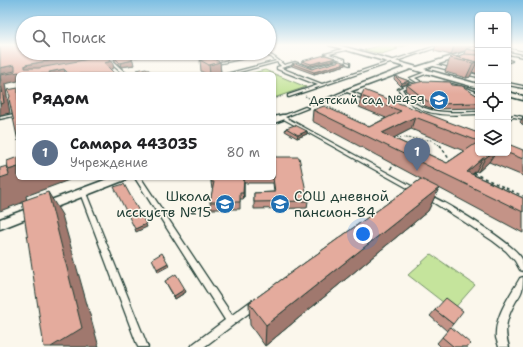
<!DOCTYPE html>
<html lang="ru">
<meta charset="utf-8">
<style>
:root{--surface:#fff;--page:#f2f2f2;--text:#202124;--muted:#757577;--line:#e0e0e0;--accent:#0b8043}
body{margin:0;font-family:"Shantell Sans",sans-serif;background:var(--page);color:var(--text)}
.controls{position:absolute;right:12px;top:12px;display:grid;overflow:hidden;border-radius:6px;box-shadow:0 1px 3px #0004}
.controls button{width:36px;height:36px;display:grid;place-items:center;padding:0;border:0;border-bottom:1px solid var(--line);background:var(--surface);color:var(--text);font:20px sans-serif}
.you{position:absolute;left:363px;top:234px;width:14px;height:14px;margin:-10px;border:3px solid #fff;border-radius:50%;background:#1a73e8;box-shadow:0 0 0 6px #1a73e833}
.badge{display:grid;place-items:center;width:26px;height:26px;border-radius:50%;background:var(--accent);color:#fff;font-size:13px;font-weight:700}
.pin{position:absolute;translate:-50% -33px;filter:drop-shadow(0 1px 2px #0008)}
.pin::after{content:'';position:absolute;top:21px;width:14px;height:12px;background:inherit;clip-path:polygon(0 0,100% 0,50% 100%)}
.list{margin:0;padding:0;list-style:none}
h2{display:flex;justify-content:space-between;align-items:center;height:52px;margin:0;padding:0 16px;font-size:17px}
h2 small{font-size:13px;font-weight:400;color:var(--muted)}
.list li{display:grid;grid-template-columns:26px 1fr auto;gap:12px;align-items:center;box-sizing:border-box;height:56px;padding:0 16px;border-top:1px solid var(--line)}
.list b{display:block;font-size:15px;white-space:nowrap}
.list p{margin:0;font-size:13px;white-space:nowrap;color:var(--muted)}
.list em{font-size:13px;font-style:normal;color:var(--muted)}
.icon{flex:none;width:22px;height:22px;fill:none;stroke:currentColor;stroke-width:2;stroke-linecap:round;stroke-linejoin:round}
.map{position:relative;flex:none;width:523px;height:347px;overflow:hidden}
.search{position:absolute;background:var(--surface);box-shadow:0 1px 3px #0004;left:16px;top:16px;width:260px;height:44px;display:flex;align-items:center;gap:10px;box-sizing:border-box;padding:0 14px;border-radius:22px;color:var(--muted);font-size:15px}
.panel{position:absolute;background:var(--surface);box-shadow:0 1px 3px #0004;left:16px;top:72px;width:260px;height:108px;border-radius:6px}
.map>svg:first-child{display:block}
</style>
<div class="map">
<svg width="523" height="347" viewBox="0 0 523 347">
<rect width="100%" height="100%" fill="#fbf7ec"/>
<filter id="ink" filterUnits="userSpaceOnUse"><feTurbulence type="fractalNoise" baseFrequency=".025" numOctaves="2"/><feDisplacementMap in="SourceGraphic" scale="8" xChannelSelector="R" yChannelSelector="G"/><feConvolveMatrix kernelMatrix="1 2 1 2 8 2 1 2 1" color-interpolation-filters="sRGB"/></filter>
<g filter="url(#ink)">
<path fill="#c5e49c" stroke="#729068" d="M 380,45 L 409,45 L 395,48 L 398,49 L 381,54 L 364,50 Z
M 265,70 L 306,87 L 274,98 L 274,74 L 248,74 Z
M 431,254 L 475,285 L 453,310 L 408,275 Z"/>
<g fill="none" stroke-linecap="round" stroke-linejoin="round">
<defs>
<path id="service" d="M 439,45 L 444,45 L 289,97 L 288,97 L 288,95 L 318,85 L 277,69 L 277,67 L 281,66 L 277,62 L 232,74 L 226,74 L 276,61 L 271,57 L 264,54 L 217,64 L 216,63 L 260,53 C 271,53 276,58 284,65 L 295,62 L 311,68 L 341,60 L 325,54 L 346,48 L 346,50 L 329,54 L 345,59 L 345,61 L 343,61 L 350,63 L 350,65 L 340,62 L 311,70 L 295,64 L 281,68 L 322,84 Z
M 508,52 L 523,55 L 523,57 L 508,54 Z
M 108,59 L 110,59 L 127,74 L 123,74 L 108,61 Z
M 508,60 L 512,61 L 508,62 Z
M 431,63 L 453,69 L 453,70 L 452,71 L 430,65 Z
M 428,71 L 431,72 L 415,78 L 420,81 L 420,83 L 418,83 L 410,78 Z
M 465,72 L 478,75 L 478,77 L 464,74 L 463,73 Z
M 444,82 L 467,88 L 478,93 L 478,95 L 465,90 L 444,84 Z
M 411,83 L 414,84 L 402,89 C 404,92 406,95 408,97 C 425,116 455,112 478,112 L 478,114 C 454,115 424,118 406,99 C 403,96 401,92 398,89 Z
M 508,83 L 523,86 L 523,88 L 508,85 Z
M 347,90 L 369,99 L 366,100 L 347,92 L 327,101 L 324,100 Z
M 305,107 L 308,108 L 285,117 L 417,189 L 418,190 L 417,191 L 413,191 L 280,117 Z
M 18,113 L 18,115 L 0,119 L 0,117 Z
M 514,115 L 523,117 L 523,119 L 514,117 L 508,119 L 508,117 Z
M 135,178 L 141,178 L 232,315 L 251,301 L 254,300 L 257,301 L 258,304 L 257,307 L 204,347 L 191,347 L 193,344 L 225,320 Z
M 83,191 L 85,192 L 86,193 L 148,347 L 138,347 L 80,193 L 81,192 Z
M 428,195 C 445,201 515,244 522,259 C 523,263 523,267 523,271 L 520,270 L 515,261 L 506,251 L 493,241 L 463,221 L 426,198 L 425,197 L 426,196 Z
M 523,277 C 523,281 523,286 522,290 C 521,294 518,298 516,301 C 507,317 503,329 509,347 L 499,347 C 498,344 497,341 496,338 C 494,316 510,296 520,278 Z"/>
<path id="minor" d="M 329,45 L 338,45 L 417,67 L 478,48 L 478,51 L 424,69 L 478,84 L 478,88 L 411,69 L 349,92 L 345,92 L 345,90 L 405,67 Z
M 139,53 L 151,53 L 97,64 L 94,62 Z
M 508,92 L 523,96 L 523,100 L 508,96 Z
M 282,115 L 285,115 L 285,119 L 274,123 L 274,117 Z
M 110,178 L 127,178 L 125,180 L 0,229 L 0,219 Z"/>
</defs>
<use href="#service" stroke="#1f3d34" stroke-width="2.5"/>
<use href="#minor" stroke="#1f3d34" stroke-width="3"/>
<path stroke="#1f3d34" stroke-width="1" stroke-dasharray="1.5 1.5" stroke-linecap="butt" d="M 208,53 L 217,57
M 216,53 L 224,56
M 305,96 L 321,104
M 274,99 L 283,96
M 312,105 L 319,102
M 325,105 L 370,127
M 394,137 L 431,140 L 441,146"/>
<path stroke="#1f3d34" stroke-width="1.5" stroke-dasharray="3 3" stroke-linecap="butt" d="M 440,145 L 451,162
M 390,169 L 395,165
M 473,173 L 523,196"/>
<use href="#service" fill="#fbf7ec" fill-rule="evenodd"/>
<use href="#minor" fill="#fbf7ec" fill-rule="evenodd"/>
<path stroke="#1f3d34" stroke-width="1" d="M 508,48 L 523,51"/>
</g>
<path fill="#c49387" stroke="#1f3d34" fill-rule="evenodd" d="M 436,45 L 478,45 L 478,74 L 472,72 L 470,77 L 466,78 L 445,72 L 450,58 L 456,57 L 464,54 L 465,51 L 451,55 L 434,51 Z
M 114,57 L 134,65 L 121,67 L 115,61 Z
M 200,60 L 220,62 L 221,74 L 206,74 L 201,71 Z
M 335,60 L 311,66 L 301,63 L 302,61 Z
M 346,63 L 346,65 L 314,74 L 292,66 L 292,64 L 312,69 Z
M 137,70 L 154,74 L 138,74 Z
M 395,76 L 409,81 L 409,83 L 401,86 L 394,79 Z
M 407,85 L 452,85 L 478,96 L 478,108 L 433,109 L 425,106 L 405,90 Z
M 361,96 L 478,133 L 478,153 L 508,153 L 523,150 L 523,176 L 489,162 L 478,172 L 476,171 L 472,174 L 523,198 L 523,233 L 439,188 L 428,211 L 265,346 L 250,325 L 249,303 L 421,179 L 312,121 L 313,110 L 369,127 L 386,118 L 359,107 ZM 411,129 L 464,151 L 447,163 L 393,138 Z
M 523,117 L 523,125 L 520,122 Z
M 286,128 L 307,131 L 307,134 L 297,138 L 285,131 Z
M 275,157 L 308,201 L 307,208 L 254,209 L 254,193 L 274,192 L 273,183 L 244,183 L 244,199 L 240,199 L 240,209 L 211,209 L 210,202 L 213,189 L 212,189 L 211,182 L 212,178 L 274,178 Z
M 165,281 L 186,292 L 175,299 Z
M 435,310 L 453,324 L 447,331 L 430,316 Z
M 451,327 L 468,347 L 441,347 L 437,343 Z"/>
<path fill="#a0786e" stroke="#1f3d34" d="M 457,45 L 478,45 L 478,47 L 466,49 L 465,51 L 451,55 L 454,46 Z
M 90,53 L 130,53 L 29,73 L 25,68 L 25,65 Z
M 336,58 L 335,60 L 311,66 L 311,64 Z
M 133,60 L 134,65 L 121,67 L 120,63 Z
M 112,61 L 114,68 L 107,71 L 104,63 Z
M 220,62 L 221,74 L 210,74 L 209,65 Z
M 477,62 L 470,77 L 466,78 L 473,63 Z
M 346,63 L 346,65 L 314,74 L 314,72 Z
M 14,65 L 18,72 L 19,72 L 20,74 L 18,74 L 18,81 L 5,84 L 10,113 L 0,115 L 0,68 Z
M 64,69 L 66,74 L 49,74 L 49,72 Z
M 409,81 L 409,83 L 401,86 L 402,83 Z
M 415,117 L 411,129 L 382,144 L 382,133 Z
M 307,131 L 307,134 L 297,138 L 298,135 Z
M 492,153 L 495,153 L 489,162 L 478,172 L 485,158 Z
M 483,158 L 476,171 L 462,183 L 467,172 Z
M 18,167 L 18,178 L 68,178 L 69,180 L 26,196 L 27,201 L 0,211 L 0,178 L 8,170 Z
M 244,178 L 244,199 L 243,193 Z
M 439,188 L 428,211 L 265,346 L 266,325 Z
M 48,192 L 62,215 L 99,347 L 51,347 Z
M 146,224 L 147,227 L 136,232 L 135,229 Z
M 168,263 L 169,266 L 158,272 L 157,269 Z
M 185,289 L 186,292 L 175,299 L 174,296 Z"/>
<path fill="#e4ab9d" stroke="#1f3d34" d="M 0,45 L 23,45 L 23,53 L 90,53 L 25,65 L 25,68 L 39,68 L 106,56 L 112,61 L 104,63 L 115,74 L 69,74 L 64,69 L 49,72 L 50,74 L 20,74 L 19,72 L 0,75 L 4,103 L 0,104 L 0,74 L 15,71 L 15,66 L 14,65 L 0,68 Z
M 474,46 L 478,47 L 478,51 L 466,49 Z
M 464,54 L 478,55 L 478,65 L 476,64 L 477,62 L 456,57 Z
M 126,55 L 133,60 L 120,63 L 114,57 Z
M 325,55 L 336,58 L 311,64 L 302,61 Z
M 453,56 L 477,62 L 473,63 L 450,58 Z
M 211,58 L 220,62 L 209,65 L 200,60 Z
M 340,61 L 346,63 L 314,72 L 292,64 L 295,63 L 312,69 Z
M 146,68 L 154,74 L 142,74 L 137,70 Z
M 395,76 L 409,81 L 402,83 Z
M 424,81 L 450,82 L 452,85 L 462,86 L 478,96 L 478,103 L 435,104 L 427,101 L 407,85 Z
M 18,88 L 18,141 L 9,99 L 10,96 L 7,90 Z
M 364,90 L 478,133 L 478,141 L 415,117 L 382,133 L 447,163 L 478,142 L 478,153 L 492,153 L 485,158 L 483,158 L 467,172 L 523,198 L 523,212 L 313,110 L 324,106 L 369,127 L 401,111 L 361,96 Z
M 295,125 L 307,131 L 298,135 L 286,128 Z
M 508,144 L 523,150 L 523,159 L 508,153 Z
M 274,149 L 275,157 L 299,157 L 308,201 L 254,202 L 254,193 L 275,192 L 273,178 L 274,178 Z
M 18,157 L 18,167 L 8,170 L 9,175 L 0,178 L 0,168 L 7,166 L 8,169 L 7,161 Z
M 212,178 L 244,178 L 243,193 L 240,193 L 240,202 L 210,202 L 214,182 L 211,182 Z
M 421,179 L 439,188 L 266,325 L 249,303 Z
M 124,184 L 146,224 L 135,229 L 114,187 Z
M 48,192 L 82,328 L 51,347 L 44,347 L 22,201 Z
M 162,253 L 168,263 L 157,269 L 152,259 Z
M 176,274 L 185,289 L 174,296 L 165,281 Z
M 446,298 L 463,311 L 453,324 L 435,310 Z
M 451,327 L 471,344 L 468,347 L 454,347 L 442,337 Z"/>
</g>
<linearGradient id="sky" x2="0" y2="1"><stop stop-color="#7dbee2"/><stop offset="0.48" stop-color="#fdfbf6"/><stop offset="1" stop-color="#fdfbf6" stop-opacity="0"/></linearGradient>
<rect width="523" height="94" fill="url(#sky)"/>
<defs>
<symbol id="school-disc" viewBox="-11 -11 22 22"><circle r="9.5" fill="#1f6fb2" stroke="#fbf7ec"/><path d="M0-5L7-2L0 1L-7-2ZM-4 1L0 2.5L4 1V4Q0 6-4 4Z" fill="#fff"/></symbol>
</defs>
<g fill-rule="evenodd">
<use href="#school-disc" x="428" y="89" width="22" height="22"/>
<use href="#school-disc" x="214" y="193" width="22" height="22"/>
<use href="#school-disc" x="269" y="193" width="22" height="22"/>
</g>
<g text-anchor="middle" stroke-width="3" stroke-linejoin="round" paint-order="stroke">
<g font-size="12" fill="#1f3d34" stroke="#fbf7ec" text-anchor="end">
<text x="425" y="104">Детский сад №459</text>
</g>
<g font-size="14" fill="#1f3d34" stroke="#fbf7ec" text-anchor="end">
<text x="211" y="201">Школа<tspan x="211" dy="16">исскуств №15</tspan></text>
<text x="294" y="201" text-anchor="start">СОШ дневной<tspan x="294" dy="16">пансион-84</tspan></text>
</g>
</g>
</svg>
<div class="controls">
<button>+</button>
<button>−</button>
<button><svg class="icon" aria-label="locate" viewBox="0 0 24 24"><circle cx="12" cy="12" r="6"/><path d="M12 2v4M12 18v4M2 12h4M18 12h4"/></svg></button>
<button><svg class="icon" aria-label="layers" viewBox="0 0 24 24"><path d="M12 4l9 5-9 5-9-5zM3 14l9 5 9-5"/></svg></button>
</div>
<div class="you"></div>
<div class="pin badge" style="left:417px;top:171px;background:#5c6f8a">1</div>
<div class="search"><svg class="icon" aria-label="search" viewBox="0 0 24 24"><circle cx="10" cy="10" r="6"/><path d="M15 15l6 6"/></svg>Поиск</div>
<section class="panel">
<h2>Рядом<small></small></h2>
<ul class="list">
<li><span class="badge" style="background:#5c6f8a">1</span><div><b>Самара 443035</b><p>Учреждение</p></div><em>80 m</em></li>
</ul>
</section>
</div>
